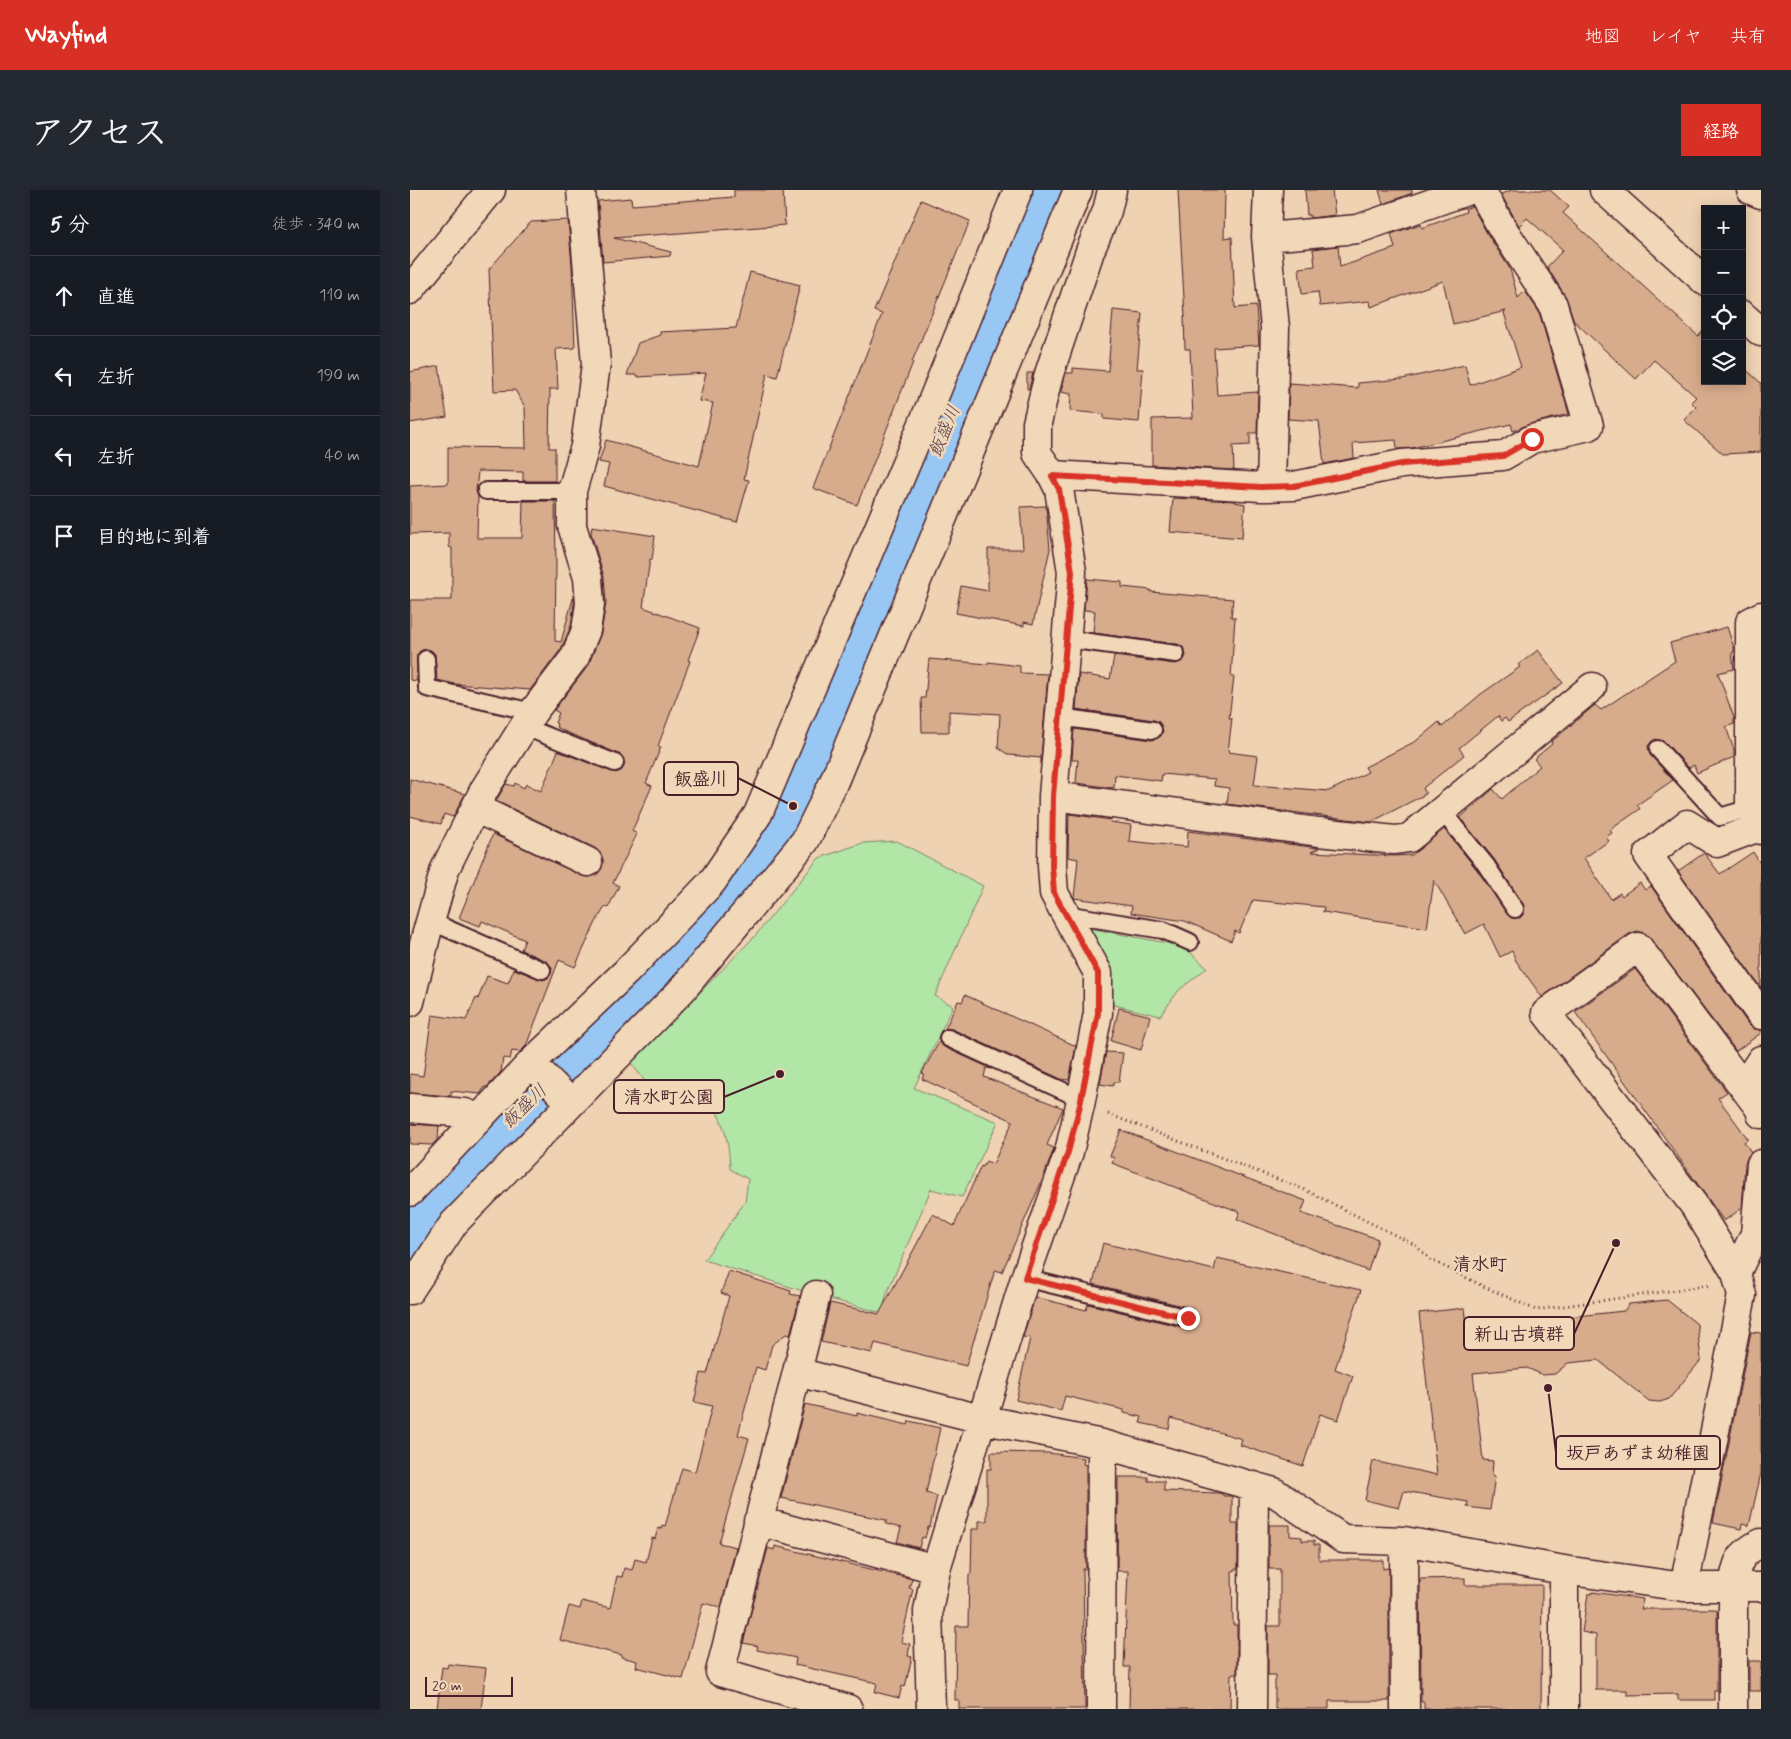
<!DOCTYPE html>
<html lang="ja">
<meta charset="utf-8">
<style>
:root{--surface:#171b24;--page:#242831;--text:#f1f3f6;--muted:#9ea1a6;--line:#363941;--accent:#d93025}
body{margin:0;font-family:Mynerve,"Klee One",sans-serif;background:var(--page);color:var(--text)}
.controls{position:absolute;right:15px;top:15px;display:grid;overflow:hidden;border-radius:0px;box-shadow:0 2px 12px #0003}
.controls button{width:45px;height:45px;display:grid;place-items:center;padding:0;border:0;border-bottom:1px solid var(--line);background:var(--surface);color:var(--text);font:25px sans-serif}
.scale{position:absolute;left:15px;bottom:12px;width:88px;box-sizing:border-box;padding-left:5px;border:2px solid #4a1f2b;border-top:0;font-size:14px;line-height:18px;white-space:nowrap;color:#4a1f2b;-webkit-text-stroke:4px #f1d8b9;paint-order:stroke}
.stop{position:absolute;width:15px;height:15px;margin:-11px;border:4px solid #d93025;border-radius:50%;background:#fff}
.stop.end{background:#d93025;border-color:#fff;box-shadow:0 1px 5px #0008}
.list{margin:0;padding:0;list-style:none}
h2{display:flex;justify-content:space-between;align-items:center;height:65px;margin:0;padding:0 20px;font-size:21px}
h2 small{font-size:16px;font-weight:400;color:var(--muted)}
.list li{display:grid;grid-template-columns:32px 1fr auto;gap:15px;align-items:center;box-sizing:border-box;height:80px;padding:0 20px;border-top:1px solid var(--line)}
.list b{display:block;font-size:19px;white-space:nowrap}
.list em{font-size:16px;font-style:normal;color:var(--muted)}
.icon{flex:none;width:28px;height:28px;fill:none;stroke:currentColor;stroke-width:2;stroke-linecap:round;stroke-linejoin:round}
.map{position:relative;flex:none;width:1351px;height:1519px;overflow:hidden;border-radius:0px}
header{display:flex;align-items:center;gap:30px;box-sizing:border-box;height:70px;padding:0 25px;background:var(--accent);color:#fff}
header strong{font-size:24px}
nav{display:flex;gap:28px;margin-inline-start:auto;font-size:18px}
.intro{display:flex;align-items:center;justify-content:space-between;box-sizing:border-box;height:120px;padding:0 30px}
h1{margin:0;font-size:35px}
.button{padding:12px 22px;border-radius:0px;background:var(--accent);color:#fff;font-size:18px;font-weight:700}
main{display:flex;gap:30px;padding:0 30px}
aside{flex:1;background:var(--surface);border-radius:0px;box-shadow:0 2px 12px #0003}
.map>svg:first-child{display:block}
</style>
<header>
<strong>Wayfind</strong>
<nav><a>地図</a><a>レイヤ</a><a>共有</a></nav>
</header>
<div class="intro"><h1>アクセス</h1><a class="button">経路</a></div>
<main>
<aside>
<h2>5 分<small>徒歩 · 340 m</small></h2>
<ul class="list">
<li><svg class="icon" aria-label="ahead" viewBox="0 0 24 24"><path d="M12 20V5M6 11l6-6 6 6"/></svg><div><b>直進</b></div><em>110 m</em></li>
<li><svg class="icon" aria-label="left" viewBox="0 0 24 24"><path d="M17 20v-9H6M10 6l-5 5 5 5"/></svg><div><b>左折</b></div><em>190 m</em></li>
<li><svg class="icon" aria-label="left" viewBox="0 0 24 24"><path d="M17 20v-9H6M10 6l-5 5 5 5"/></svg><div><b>左折</b></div><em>40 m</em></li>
<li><svg class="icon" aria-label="arrive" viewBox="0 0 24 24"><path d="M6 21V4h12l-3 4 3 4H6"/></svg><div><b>目的地に到着</b></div></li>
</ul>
</aside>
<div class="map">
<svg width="1351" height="1519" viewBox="0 0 1351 1519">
<rect width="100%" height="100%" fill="#eed2b2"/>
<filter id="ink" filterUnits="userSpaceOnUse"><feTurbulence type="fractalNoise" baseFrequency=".02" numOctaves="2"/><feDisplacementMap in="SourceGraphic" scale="10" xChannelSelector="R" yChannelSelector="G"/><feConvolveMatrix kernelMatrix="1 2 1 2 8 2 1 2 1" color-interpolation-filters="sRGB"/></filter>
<g filter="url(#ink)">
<path fill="#b2e6a7" stroke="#7e8269" d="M 487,651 L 573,696 L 525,806 L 543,816 L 504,898 L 588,932 L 552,1007 L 521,999 L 477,1103 L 472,1123 L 406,1105 L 294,1070 L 335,1012 L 338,989 L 320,979 C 319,946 310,905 273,895 C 263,893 249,895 238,895 L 221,873 L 345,746 L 409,668 L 453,653 Z
M 673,737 L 767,755 L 780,762 L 797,778 L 769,800 L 750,826 L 696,813 Z"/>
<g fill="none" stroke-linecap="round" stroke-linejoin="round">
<path stroke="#98c7f3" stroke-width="52" d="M 0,1044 L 38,995 L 82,947 L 169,866 L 314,726 L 355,669 L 383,616 L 462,412 L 636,0"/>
</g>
<path fill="#d7ac8c" stroke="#4a1f2b" d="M 324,0 L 373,0 L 375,35 L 204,48 L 261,62 L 260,66 L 193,72 L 188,11 L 221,8 L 222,15 L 324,7 Z
M 768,0 L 815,0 L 814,48 L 822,47 L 825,118 L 846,116 L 849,155 L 804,158 L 807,205 L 848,202 L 847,243 L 840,243 L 840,255 L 823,256 L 824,280 L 742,275 L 742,229 L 783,228 L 780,159 L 775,159 L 774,126 L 775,127 Z
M 895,0 L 922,0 L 925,25 L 900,28 L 900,25 L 897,25 Z
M 969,0 L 1002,0 L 1002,3 L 973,14 Z
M 1102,0 L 1140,0 L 1159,17 L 1153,23 L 1288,146 L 1292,141 L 1295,143 L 1295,191 L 1332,191 L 1332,176 L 1351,193 L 1351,262 L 1313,264 L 1274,230 L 1286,217 L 1281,212 L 1286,207 L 1244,170 L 1226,189 L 1164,131 L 1156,107 L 1137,77 L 1153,60 L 1117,28 L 1109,36 L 1091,4 Z
M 511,10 L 560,31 L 502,172 L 503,172 L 447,315 L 403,298 L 472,124 L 464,121 Z
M 1062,16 L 1078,45 L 1100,79 L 1108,108 L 1115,101 L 1129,122 L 1159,224 L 1119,234 L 1103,241 L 1101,234 L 1002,258 L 987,259 L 986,250 L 943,253 L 944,268 L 914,274 L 909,231 L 878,229 L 879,193 L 948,198 L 948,193 L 992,189 L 1055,175 L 1060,195 L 1111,177 L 1094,123 L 1096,121 L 1043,134 L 1033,91 L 961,117 L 960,111 L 910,116 L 908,102 L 892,104 L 889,78 L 905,76 L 903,59 L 928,56 L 930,77 L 985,58 L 981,44 L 1011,34 L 1012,38 L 1056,22 L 1055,19 Z
M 158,30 L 162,75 L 165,158 L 146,159 L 148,199 L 140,199 L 139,258 L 145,258 L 145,291 L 113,291 L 113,282 L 68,281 L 66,301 L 68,306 L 67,348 L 112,348 L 113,311 L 145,311 L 146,374 L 145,451 L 151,452 L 164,405 L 164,413 L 161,436 L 151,459 L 120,500 L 45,494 L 27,490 L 25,464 L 21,460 L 16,459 L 10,461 L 7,465 L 7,491 L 0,490 L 0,410 L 42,410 L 42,358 L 39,357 L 39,343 L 0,344 L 0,296 L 38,294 L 38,257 L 116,258 L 115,217 L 105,200 L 84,201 L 79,79 L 121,32 Z
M 340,82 L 390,95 L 367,187 L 357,184 L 334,289 L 339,290 L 327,332 L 194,296 L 199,274 L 189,272 L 196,250 L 289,276 L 303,213 L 289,211 L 296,183 L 228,187 L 228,185 L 217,185 L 228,153 L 250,145 L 250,142 L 326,138 Z
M 703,120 L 732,123 L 727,179 L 733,179 L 729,232 L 694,229 L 694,224 L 660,221 L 661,204 L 651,202 L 656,183 L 663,183 L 663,178 L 698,181 Z
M 29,176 L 37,227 L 0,233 L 0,182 Z
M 617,183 L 623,183 L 619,199 L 617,199 Z
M 763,308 L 825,311 L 825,312 L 835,314 L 832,348 L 760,342 Z
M 636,316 L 640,359 L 623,434 L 614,432 L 614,436 L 546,423 L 551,396 L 578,401 L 578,359 L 613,359 L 610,317 Z
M 182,336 L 245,346 L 242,370 L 240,369 L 233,417 L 290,438 L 278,470 L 280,471 L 248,556 L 251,557 L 236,593 L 242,596 L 222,641 L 227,644 L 203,693 L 209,696 L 198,718 L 195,717 L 186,732 L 165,777 L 149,770 L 116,856 L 110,862 L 102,861 L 100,869 L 93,868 L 91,882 L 77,897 L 75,897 L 70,904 L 41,901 L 41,906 L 0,903 L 0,884 L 13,886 L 22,825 L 56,830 L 66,808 L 68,809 L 77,786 L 98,793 L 104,779 L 133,790 L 138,788 L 141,784 L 142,778 L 136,771 L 111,760 L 115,750 L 72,731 L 70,736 L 49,728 L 83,644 L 172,686 L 180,687 L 186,685 L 192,678 L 193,670 L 191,664 L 185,658 L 86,611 L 96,594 L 104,596 L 105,593 L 114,598 L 116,594 L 131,601 L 148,561 L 202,582 L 211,581 L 214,576 L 213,567 L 209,564 L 156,542 L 146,537 L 147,534 L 145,533 L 149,523 L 144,520 L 178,476 L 191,443 L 196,413 L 194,387 L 181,343 Z
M 677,389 L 712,392 L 712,397 L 741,400 L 741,402 L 823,409 L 821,427 L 825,427 L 821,487 L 824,487 L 819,528 L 822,528 L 818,562 L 848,566 L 844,595 L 919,601 L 958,582 L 955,577 L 1006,551 L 1029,532 L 1032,537 L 1071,504 L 1110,477 L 1108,475 L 1128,460 L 1153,493 L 1098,532 L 1095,528 L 1091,531 L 1088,526 L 1049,558 L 1054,565 L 1013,598 L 1016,604 L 961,632 L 817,614 L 819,598 L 804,596 L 805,589 L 752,584 L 751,591 L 705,585 L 704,598 L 666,593 L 668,570 L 662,570 L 664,539 L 742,550 L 751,546 L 753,541 L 749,532 L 744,530 L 666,519 L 669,484 L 700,489 L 704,466 L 765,474 L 774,470 L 776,465 L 772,456 L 767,454 L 683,443 L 685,421 L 674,420 Z
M 1317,437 L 1324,458 L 1324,462 L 1322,463 L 1324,479 L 1308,483 L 1324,528 L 1324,534 L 1316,537 L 1324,560 L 1324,567 L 1287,583 L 1284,575 L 1279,578 L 1255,552 L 1246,549 L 1242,551 L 1238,556 L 1240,565 L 1263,590 L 1227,615 L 1230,619 L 1200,640 L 1202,643 L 1196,647 L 1199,651 L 1174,668 L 1201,709 L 1210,703 L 1212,706 L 1230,693 L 1235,700 L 1241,696 L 1338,834 L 1344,839 L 1351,840 L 1351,843 L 1326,861 L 1240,748 L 1235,743 L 1227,741 L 1219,744 L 1132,807 L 1106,771 L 1102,761 L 1090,767 L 1074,734 L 1055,744 L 1024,690 L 1017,738 L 913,722 L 914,717 L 843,710 L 829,743 L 825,741 L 821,751 L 775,731 L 721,723 L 722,716 L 664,708 L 668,669 L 658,667 L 659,624 L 701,630 L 700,632 L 721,635 L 719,651 L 777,657 L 778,641 L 909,658 L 901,662 L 984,666 L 1002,665 L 1034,639 L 1068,681 L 1097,724 L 1101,728 L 1110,728 L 1114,723 L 1113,714 L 1084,669 L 1050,628 L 1083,599 L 1092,609 L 1130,576 L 1124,569 L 1142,554 L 1141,552 L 1185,515 L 1191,520 L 1265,471 L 1260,453 Z
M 519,469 L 578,474 L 578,472 L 610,476 L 610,483 L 638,484 L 631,568 L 599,565 L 588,558 L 590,524 L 539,521 L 539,542 L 512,542 L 511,508 L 515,508 Z
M 0,589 L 55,604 L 43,627 L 34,624 L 31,634 L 0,626 Z
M 1343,662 L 1351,675 L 1351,798 L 1268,681 L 1294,663 L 1310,684 Z
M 1225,779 L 1317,902 L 1308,908 L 1338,949 L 1334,952 L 1341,962 L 1338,966 L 1335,973 L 1332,1018 L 1314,1031 L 1165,822 Z
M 555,805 L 666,856 L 659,890 L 651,889 L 542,839 L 535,839 L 548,811 L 552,812 Z
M 709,818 L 740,826 L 731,860 L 701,851 Z
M 529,852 L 534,857 L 582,879 L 576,878 L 574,887 L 653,918 L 637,955 L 644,958 L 634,986 L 592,1082 L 585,1080 L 556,1176 L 465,1153 L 462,1163 L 411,1152 L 420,1113 L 469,1124 L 523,1024 L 544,1036 L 571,976 L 573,977 L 576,971 L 583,974 L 603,931 L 512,889 L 514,884 L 512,883 Z
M 696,862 L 713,863 L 709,892 L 704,892 L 703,896 L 690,894 Z
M 0,934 L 29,936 L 28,949 L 22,955 L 0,954 Z
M 711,940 L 896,1011 L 891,1023 L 968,1049 L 958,1081 L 827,1029 L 830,1022 L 702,973 L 704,968 L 700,966 Z
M 693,1053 L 804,1080 L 807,1068 L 951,1100 L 925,1179 L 943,1186 L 928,1230 L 910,1224 L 893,1276 L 830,1255 L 832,1249 L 761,1228 L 759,1239 L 730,1233 L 732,1227 L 714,1223 L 714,1220 L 655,1206 L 651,1221 L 606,1210 L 620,1148 L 613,1147 L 625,1107 L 676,1120 L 678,1114 L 776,1138 L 781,1137 L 786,1135 L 788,1126 L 785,1121 L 781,1118 L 683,1094 Z
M 319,1081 L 381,1101 L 380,1104 L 390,1106 L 380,1145 L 376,1144 L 362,1155 L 355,1180 L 346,1177 L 328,1245 L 339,1248 L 309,1353 L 326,1357 L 311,1417 L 293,1413 L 273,1489 L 226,1477 L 227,1471 L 211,1467 L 212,1465 L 150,1450 L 159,1416 L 170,1419 L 172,1411 L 200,1418 L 207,1386 L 212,1387 L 214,1378 L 222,1380 L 225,1369 L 236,1372 L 242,1348 L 245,1349 L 248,1338 L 251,1339 L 252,1335 L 255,1336 L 272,1278 L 285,1282 L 302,1216 L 284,1212 L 291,1183 L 297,1184 L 319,1106 L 311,1103 Z
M 1257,1110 L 1287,1134 L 1291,1170 L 1259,1209 L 1250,1212 L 1239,1211 L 1188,1170 L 1158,1173 L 1145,1184 L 1133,1185 L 1117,1178 L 1063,1183 L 1073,1270 L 1083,1271 L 1082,1286 L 1085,1286 L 1080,1320 L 1057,1317 L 1058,1312 L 994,1301 L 989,1318 L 955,1310 L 963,1271 L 1027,1285 L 1009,1123 L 1055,1118 L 1057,1135 L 1072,1133 L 1073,1136 L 1214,1121 L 1219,1114 Z
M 1341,1142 L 1351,1143 L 1351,1283 L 1339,1336 L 1332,1334 L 1331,1339 L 1303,1333 Z
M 395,1214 L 447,1226 L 447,1223 L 498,1235 L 499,1231 L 530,1238 L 516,1303 L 527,1306 L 520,1337 L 518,1337 L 515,1348 L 512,1347 L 509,1358 L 487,1352 L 491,1338 L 476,1334 L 476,1330 L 371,1308 Z
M 581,1262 L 638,1263 L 674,1268 L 673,1274 L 676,1275 L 676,1379 L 673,1379 L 675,1519 L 549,1519 L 549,1510 L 545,1510 L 546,1436 L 558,1436 L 559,1384 L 561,1384 L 562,1339 L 569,1339 L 569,1331 L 577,1331 L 577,1279 L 581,1279 Z
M 708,1287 L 738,1287 L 738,1291 L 754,1291 L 754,1301 L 808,1303 L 813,1304 L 813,1306 L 822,1306 L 822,1334 L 828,1334 L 828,1379 L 824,1379 L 824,1381 L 822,1381 L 823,1435 L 827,1435 L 827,1484 L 821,1484 L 820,1519 L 719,1519 L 720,1477 L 714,1477 L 718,1381 L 707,1381 Z
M 859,1335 L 880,1335 L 880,1346 L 892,1347 L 892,1351 L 904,1351 L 904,1355 L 909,1355 L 909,1370 L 973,1370 L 973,1379 L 979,1378 L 979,1511 L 919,1511 L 919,1519 L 865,1519 L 865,1485 L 858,1485 L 858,1436 L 870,1436 L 870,1379 L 859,1379 Z
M 365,1356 L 502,1389 L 499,1398 L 503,1399 L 491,1452 L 500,1454 L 498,1466 L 502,1467 L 495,1497 L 492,1496 L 489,1508 L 465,1502 L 467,1493 L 385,1475 L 386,1468 L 347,1460 L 348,1456 L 333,1453 L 358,1358 L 364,1360 Z
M 1055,1388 L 1055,1395 L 1132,1395 L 1131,1519 L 1014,1519 L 1014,1512 L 1011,1512 L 1010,1389 Z
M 1182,1402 L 1233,1409 L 1231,1419 L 1304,1419 L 1307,1421 L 1307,1501 L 1304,1501 L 1304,1510 L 1268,1510 L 1268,1504 L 1217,1505 L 1217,1500 L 1186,1500 L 1186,1445 L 1172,1442 L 1178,1404 L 1182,1404 Z
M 1339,1471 L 1351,1471 L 1351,1501 L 1339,1501 Z
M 38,1474 L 76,1478 L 71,1519 L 27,1519 L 32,1477 L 37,1478 Z"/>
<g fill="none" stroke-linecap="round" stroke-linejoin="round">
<defs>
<path id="service" d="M 76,301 L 162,301
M 657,449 L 766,464
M 16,469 L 17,498 L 123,522
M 649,527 L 743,540
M 115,537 L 205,573
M 1248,559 L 1310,627 L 1340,618
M 1032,621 L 1076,675 L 1105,719
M 655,724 L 753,740 L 780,752
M 20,731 L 132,780
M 538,848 L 671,909
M 615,1088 L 778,1128"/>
<path id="minor" d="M 858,0 L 856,47 L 948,39 L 1059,0
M 856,47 L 865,138 L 861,297
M 642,285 L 851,297 L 884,296 L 992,274 L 1093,266 L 1122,249 L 1179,236 L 1143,115 L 1091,36 L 1071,0
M 1351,426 L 1340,432 L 1340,618 L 1351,640
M 643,606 L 909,642 L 985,650 L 999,648 L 1182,497
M 65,618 L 178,672
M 1349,637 L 1307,653 L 1277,634 L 1238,665 L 1351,825
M 0,812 L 16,746 L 35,679 L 74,600 L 123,522 L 165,467 L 176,440 L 180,414 L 178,388 L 162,336 L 162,301 L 175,256 L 186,174 L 171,0
M 121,873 L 161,913
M 1350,916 L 1345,879 L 1351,870
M 0,918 L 55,923 L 69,928
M 0,1002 L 121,873 L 217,781 L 302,692 L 348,624 L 520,217 L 608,0
M 1326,1083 L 1345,1044 L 1351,974
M 0,1100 L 44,1033 L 271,801 L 395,651 L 422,596 L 668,0
M 387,1182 L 406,1105
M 348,1331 L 526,1379
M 994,1351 L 995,1519
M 1154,1380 L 1154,1519
M 1274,1397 L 1332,1105 L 1326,1083 L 1284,1015 L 1136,823 L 1228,757 L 1350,919 L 1351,924
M 438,1519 L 310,1482 L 387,1182 L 571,1229 L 692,1254 L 864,1302 L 933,1349 L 994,1351 L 1154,1380 L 1274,1397 L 1351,1397
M 521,1519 L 518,1421 L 526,1379 L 615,1088 L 659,962 L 670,915 L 688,823 L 688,783 L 644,703 L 642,676 L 643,606 L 662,382 L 649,299 L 642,285 L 627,263 L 627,233 L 639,184 L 680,61 L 697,21 L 702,0
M 691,1519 L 692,1254
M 842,1519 L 844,1296
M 1323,1519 L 1323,1397 C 1326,1374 1329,1363 1351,1353"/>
<path id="tertiary" d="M 1194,0 L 1295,91
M 1341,0 L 1351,4
M 0,100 L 81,0
M 1332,125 L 1351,142"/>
</defs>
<use href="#service" stroke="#4a1f2b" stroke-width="20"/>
<use href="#minor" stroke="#4a1f2b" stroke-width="31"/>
<use href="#tertiary" stroke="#4a1f2b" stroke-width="31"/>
<path stroke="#4a1f2b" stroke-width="3" stroke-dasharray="1 4" stroke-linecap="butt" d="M 698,924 L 893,999 L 1005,1055 L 1021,1070 L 1075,1097 L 1126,1120 L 1301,1095"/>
<use href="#service" stroke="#f1d8b9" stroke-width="16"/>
<use href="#minor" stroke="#f1d8b9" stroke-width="28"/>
<use href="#tertiary" stroke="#f1d8b9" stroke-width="28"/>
</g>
</g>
<g fill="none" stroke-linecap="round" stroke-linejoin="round" filter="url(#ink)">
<path stroke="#d93025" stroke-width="6" d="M 778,1128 L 615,1088 L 658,962 L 670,915 L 688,823 L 688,783 L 644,703 L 642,676 L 643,606 L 662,382 L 649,299 L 642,286 L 851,297 L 884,296 L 992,274 L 1093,266 L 1122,249"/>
</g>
<g text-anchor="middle" stroke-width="5" stroke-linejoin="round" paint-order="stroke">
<g font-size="18" font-style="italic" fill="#5a4153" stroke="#f1d8b9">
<text transform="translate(534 241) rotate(-67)" y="6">飯盛川</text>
<text transform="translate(114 916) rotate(-44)" y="6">飯盛川</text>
</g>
<g font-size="18" font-weight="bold" fill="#4a1f2b" stroke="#f1d8b9">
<text x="1070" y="1080">清水町</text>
</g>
</g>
<path fill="none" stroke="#4a1f2b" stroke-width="2" d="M383 616L328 588M370 884L314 907M1206 1053L1164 1144M1138 1198L1146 1263"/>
<g fill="#4a1f2b" stroke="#f1d8b9" stroke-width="2">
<circle cx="383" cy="616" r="5"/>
<circle cx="370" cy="884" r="5"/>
<circle cx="1206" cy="1053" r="5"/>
<circle cx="1138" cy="1198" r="5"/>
</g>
<g fill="#f1d8b9" stroke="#4a1f2b" stroke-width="2">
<rect x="254" y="572" width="74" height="33" rx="5"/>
<rect x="204" y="890" width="110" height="33" rx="5"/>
<rect x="1054" y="1127" width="110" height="33" rx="5"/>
<rect x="1146" y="1246" width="164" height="33" rx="5"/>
</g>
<g font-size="18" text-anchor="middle" font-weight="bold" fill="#4a1f2b">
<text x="291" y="595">飯盛川</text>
<text x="259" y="913">清水町公園</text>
<text x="1109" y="1150">新山古墳群</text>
<text x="1228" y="1269">坂戸あずま幼稚園</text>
</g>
</svg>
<div class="controls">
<button>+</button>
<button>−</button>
<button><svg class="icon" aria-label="locate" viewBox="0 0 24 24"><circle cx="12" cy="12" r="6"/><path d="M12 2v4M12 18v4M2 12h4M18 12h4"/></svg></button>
<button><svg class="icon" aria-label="layers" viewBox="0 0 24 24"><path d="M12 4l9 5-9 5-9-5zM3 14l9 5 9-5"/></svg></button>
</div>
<div class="scale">20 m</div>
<div class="stop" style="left:1122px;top:249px"></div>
<div class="stop end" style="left:778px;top:1128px"></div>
</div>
</main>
